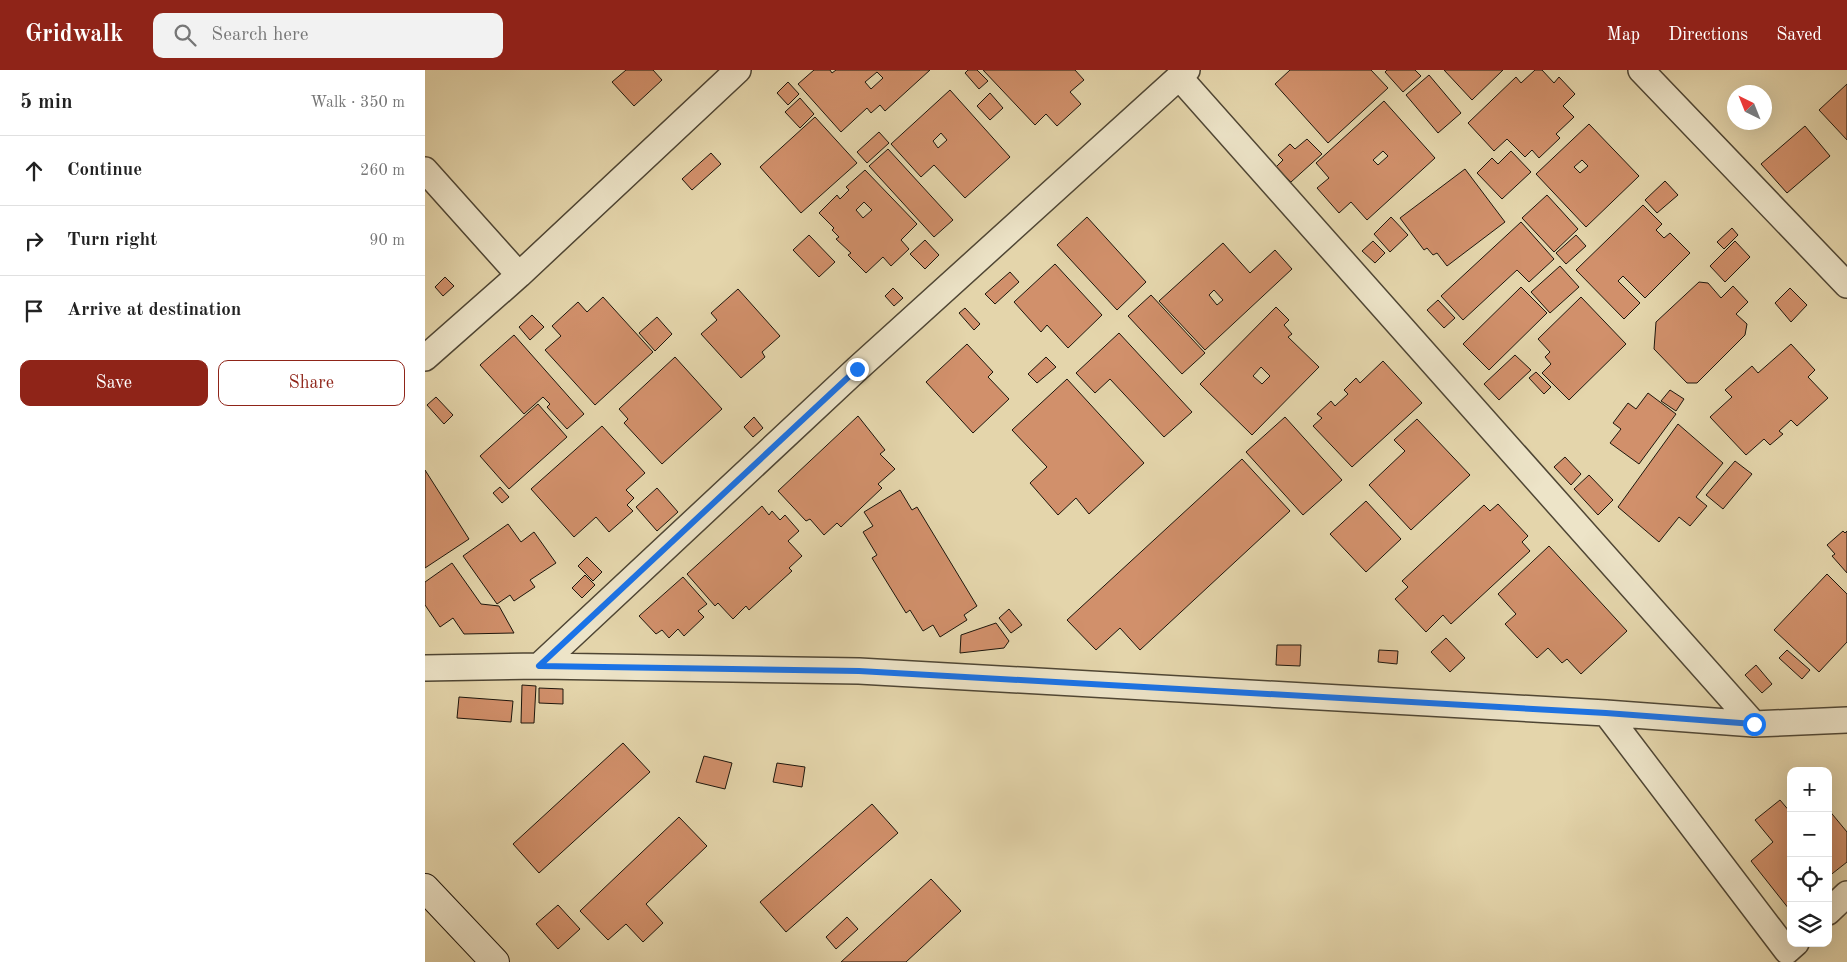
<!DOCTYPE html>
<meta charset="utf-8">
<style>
:root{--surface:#fff;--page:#f2f2f2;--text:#222;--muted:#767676;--line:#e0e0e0;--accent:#8f2418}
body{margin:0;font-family:"Old Standard TT",serif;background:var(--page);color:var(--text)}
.controls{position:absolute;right:15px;bottom:15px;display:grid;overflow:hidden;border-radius:10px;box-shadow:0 5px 20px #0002}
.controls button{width:45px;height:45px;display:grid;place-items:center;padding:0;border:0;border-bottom:1px solid var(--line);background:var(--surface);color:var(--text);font:25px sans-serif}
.compass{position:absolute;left:1302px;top:15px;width:45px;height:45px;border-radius:50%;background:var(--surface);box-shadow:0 5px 20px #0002;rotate:317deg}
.stop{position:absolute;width:15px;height:15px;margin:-11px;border:4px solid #1a73e8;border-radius:50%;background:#fff}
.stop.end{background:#1a73e8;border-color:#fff;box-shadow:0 1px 5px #0008}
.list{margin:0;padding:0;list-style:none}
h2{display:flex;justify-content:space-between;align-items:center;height:65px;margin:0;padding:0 20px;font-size:21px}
h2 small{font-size:16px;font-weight:400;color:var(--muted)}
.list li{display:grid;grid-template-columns:32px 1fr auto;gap:15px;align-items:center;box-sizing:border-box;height:70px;padding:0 20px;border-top:1px solid var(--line)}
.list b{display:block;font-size:19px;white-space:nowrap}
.list em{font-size:16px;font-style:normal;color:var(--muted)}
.actions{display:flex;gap:10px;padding:15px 20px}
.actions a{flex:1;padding:11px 0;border:1px solid var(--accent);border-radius:10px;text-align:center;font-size:18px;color:var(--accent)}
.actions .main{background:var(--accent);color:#fff}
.icon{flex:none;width:28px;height:28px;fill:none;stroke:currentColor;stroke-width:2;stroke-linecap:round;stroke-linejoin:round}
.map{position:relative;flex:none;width:1422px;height:892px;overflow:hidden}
header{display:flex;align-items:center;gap:30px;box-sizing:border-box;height:70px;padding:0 25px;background:var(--accent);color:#fff}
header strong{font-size:24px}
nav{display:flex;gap:28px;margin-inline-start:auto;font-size:18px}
.search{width:350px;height:45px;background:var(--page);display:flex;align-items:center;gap:12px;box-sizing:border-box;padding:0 18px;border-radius:10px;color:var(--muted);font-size:19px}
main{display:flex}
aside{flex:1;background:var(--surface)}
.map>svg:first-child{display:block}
</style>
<header>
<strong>Gridwalk</strong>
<div class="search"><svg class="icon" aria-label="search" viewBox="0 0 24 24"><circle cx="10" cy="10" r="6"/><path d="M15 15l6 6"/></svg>Search here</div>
<nav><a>Map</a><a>Directions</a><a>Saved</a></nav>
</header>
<main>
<aside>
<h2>5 min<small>Walk · 350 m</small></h2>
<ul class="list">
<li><svg class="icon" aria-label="ahead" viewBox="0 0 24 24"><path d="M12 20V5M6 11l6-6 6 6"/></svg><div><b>Continue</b></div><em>260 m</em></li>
<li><svg class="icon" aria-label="right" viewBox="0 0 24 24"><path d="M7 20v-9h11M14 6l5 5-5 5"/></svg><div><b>Turn right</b></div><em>90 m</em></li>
<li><svg class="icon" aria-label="arrive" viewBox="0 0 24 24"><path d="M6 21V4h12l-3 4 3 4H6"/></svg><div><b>Arrive at destination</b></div></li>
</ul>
<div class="actions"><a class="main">Save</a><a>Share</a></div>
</aside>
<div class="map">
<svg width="1422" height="892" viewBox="0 0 1422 892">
<rect width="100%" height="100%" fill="#e4d5ab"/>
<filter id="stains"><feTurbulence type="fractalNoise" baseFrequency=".004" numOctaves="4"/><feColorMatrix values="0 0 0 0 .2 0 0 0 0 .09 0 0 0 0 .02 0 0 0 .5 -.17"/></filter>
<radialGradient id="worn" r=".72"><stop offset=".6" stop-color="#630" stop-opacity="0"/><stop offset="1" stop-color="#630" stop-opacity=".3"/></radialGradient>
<path fill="#d1906b" stroke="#1d160c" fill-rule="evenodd" d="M 201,0 L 228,0 L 237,10 L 209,36 L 187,12 Z
M 389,0 L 405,0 L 407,3 L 411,0 L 505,0 L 460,41 L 455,35 L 446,43 L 442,38 L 416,62 L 373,14 ZM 452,2 L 458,8 L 446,19 L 440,12 Z
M 543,0 L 552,0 L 563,11 L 554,19 L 540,3 Z
M 558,0 L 650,0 L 659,10 L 645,22 L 656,34 L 632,56 L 621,44 L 610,55 Z
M 865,0 L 946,0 L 963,18 L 903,73 L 850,14 Z
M 962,0 L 990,0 L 996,6 L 978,22 L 960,2 Z
M 1019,0 L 1078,0 L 1047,30 Z
M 1110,0 L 1117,0 L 1129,13 L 1134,7 L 1150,24 L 1138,36 L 1149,47 L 1131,64 L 1135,68 L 1114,88 L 1107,80 L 1100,87 L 1082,69 L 1069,81 L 1043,53 L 1091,7 L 1096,13 Z
M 1004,5 L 1036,43 L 1013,63 L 981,25 Z
M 363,12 L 374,24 L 363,35 L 352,23 Z
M 1422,14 L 1422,70 L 1394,40 Z
M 525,20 L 585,87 L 540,128 L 509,95 L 496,107 L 466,74 ZM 516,63 L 522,70 L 513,78 L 508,71 Z
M 565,23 L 578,38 L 565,50 L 552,36 Z
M 375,28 L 389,44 L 375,58 L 360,42 Z
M 959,31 L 1010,88 L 942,150 L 926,132 L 914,143 L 892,118 L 904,108 L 891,93 ZM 958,81 L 963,86 L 953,95 L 948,90 Z
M 390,47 L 432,93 L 376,143 L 335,97 Z
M 1164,54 L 1214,106 L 1161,157 L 1111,104 ZM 1157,90 L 1163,96 L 1155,103 L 1149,97 Z
M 1380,56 L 1405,86 L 1362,123 L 1336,94 Z
M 454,62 L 464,73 L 442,93 L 432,82 Z
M 882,69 L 897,84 L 866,112 L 851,97 L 858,90 L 853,85 L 865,74 L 870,79 Z
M 463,79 L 528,150 L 509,167 L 444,96 Z
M 1086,81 L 1106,102 L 1077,129 L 1052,103 L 1067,88 L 1073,94 Z
M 286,83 L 296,94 L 267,120 L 257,109 Z
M 1040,99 L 1080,152 L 1022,196 L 1012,183 L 1008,185 L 1002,178 L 999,180 L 975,148 Z
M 440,100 L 492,154 L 476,170 L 484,179 L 466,196 L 458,187 L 441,203 L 423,185 L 426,183 L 411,169 L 414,167 L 407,160 L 409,158 L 394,143 L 412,125 L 415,129 L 424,120 L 421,117 ZM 439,132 L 447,140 L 438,148 L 431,140 Z
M 1240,111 L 1253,125 L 1232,143 L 1220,130 Z
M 1122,125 L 1153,159 L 1129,182 L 1097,148 Z
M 1218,135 L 1237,154 L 1231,160 L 1239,168 L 1245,163 L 1265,183 L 1220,228 L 1198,206 L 1193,211 L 1215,233 L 1199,249 L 1151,200 Z
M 662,147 L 721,212 L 692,240 L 632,175 Z
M 966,147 L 983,165 L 965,182 L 949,164 Z
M 1096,152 L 1129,189 L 1104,212 L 1092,200 L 1038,250 L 1016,226 Z
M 1307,158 L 1313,165 L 1299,179 L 1292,172 Z
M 384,165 L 410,192 L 394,207 L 368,180 Z
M 1151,165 L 1161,176 L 1141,194 L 1131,183 Z
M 500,170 L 514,185 L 500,199 L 485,184 Z
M 948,171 L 960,183 L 950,193 L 937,181 Z
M 1310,171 L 1325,187 L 1300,212 L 1285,196 Z
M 798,173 L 825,203 L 850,180 L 867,199 L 780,280 L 734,231 ZM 789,220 L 798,230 L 792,235 L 784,225 Z
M 630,194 L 677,245 L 643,278 L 622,255 L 616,262 L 589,232 Z
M 1135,196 L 1154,217 L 1125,243 L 1106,222 Z
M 585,202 L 594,212 L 570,234 L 560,224 Z
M 20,207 L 29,216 L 18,226 L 10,217 Z
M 1274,212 L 1283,213 L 1296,228 L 1308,216 L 1323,232 L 1311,244 L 1322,254 L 1320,265 L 1272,313 L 1262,313 L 1229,279 L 1231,252 Z
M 1096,217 L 1122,243 L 1064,300 L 1038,274 Z
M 468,218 L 478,228 L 469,236 L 460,226 Z
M 1365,218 L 1382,235 L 1366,252 L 1350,233 Z
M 313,219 L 355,266 L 337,282 L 340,287 L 316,308 L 276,264 L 292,250 L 286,243 Z
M 726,225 L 780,283 L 757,304 L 703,246 Z
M 178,227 L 228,282 L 170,335 L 120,280 L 136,266 L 127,256 L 153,232 L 162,242 Z
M 1156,227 L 1201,274 L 1144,330 L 1117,303 L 1126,294 L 1120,287 L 1125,282 L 1113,269 Z
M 1013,230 L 1030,248 L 1019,258 L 1002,240 Z
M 851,237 L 864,250 L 859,255 L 867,264 L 863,267 L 894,297 L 827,365 L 775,314 ZM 836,297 L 845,306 L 837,314 L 828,306 Z
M 540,238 L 555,254 L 549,260 L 534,243 Z
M 107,245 L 119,257 L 105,270 L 94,257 Z
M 232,247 L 247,264 L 230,281 L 214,263 Z
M 694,263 L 767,342 L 739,367 L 685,309 L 670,323 L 651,303 Z
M 89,265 L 159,344 L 142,359 L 122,337 L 125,334 L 118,327 L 99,344 L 55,295 Z
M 542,274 L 568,302 L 563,307 L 584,329 L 548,363 L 501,312 Z
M 1366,274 L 1390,300 L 1383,307 L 1403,328 L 1372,356 L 1366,350 L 1354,361 L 1358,364 L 1345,375 L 1339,369 L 1321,385 L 1285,347 L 1307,327 L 1300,320 L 1327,296 L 1333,303 Z
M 1090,285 L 1106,300 L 1074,330 L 1059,314 Z
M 250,287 L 297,339 L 237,394 L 199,353 L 203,349 L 194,339 Z
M 621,287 L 631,297 L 612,313 L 603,304 Z
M 958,291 L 997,333 L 927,397 L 888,356 L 897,348 L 892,344 L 906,331 L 910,336 L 923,324 L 919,320 L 931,308 L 935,313 Z
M 1111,302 L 1126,317 L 1119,324 L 1104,308 Z
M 642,309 L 719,393 L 664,444 L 651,428 L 633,445 L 605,413 L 622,397 L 587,360 Z
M 1245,320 L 1259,329 L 1251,341 L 1236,331 Z
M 1223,323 L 1251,344 L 1214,394 L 1185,373 L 1196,359 L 1188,353 L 1203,333 L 1211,339 Z
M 11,327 L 28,345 L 19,354 L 2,335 Z
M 113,334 L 142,367 L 84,419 L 55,386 Z
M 433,346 L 460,380 L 455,384 L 470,399 L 453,414 L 457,418 L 416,457 L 412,453 L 399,465 L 385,449 L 381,451 L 353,421 Z
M 329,347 L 338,358 L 328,367 L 319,357 Z
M 860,347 L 917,410 L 878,445 L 821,382 Z
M 992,349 L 1045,405 L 986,460 L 944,415 L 980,381 L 969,370 Z
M 1253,354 L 1298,393 L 1271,427 L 1282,436 L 1265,456 L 1254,447 L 1234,472 L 1193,437 Z
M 177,356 L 220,403 L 201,420 L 209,428 L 202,435 L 208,441 L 184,462 L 171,447 L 149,467 L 106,419 Z
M 1140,387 L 1156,404 L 1146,415 L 1129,397 Z
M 817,389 L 865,441 L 715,580 L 695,558 L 671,580 L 642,550 Z
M 1310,391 L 1327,404 L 1298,439 L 1281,425 Z
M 0,400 L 44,469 L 0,498 Z
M 1164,405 L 1188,430 L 1173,445 L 1149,419 Z
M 75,417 L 84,427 L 77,433 L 68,423 Z
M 232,418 L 253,442 L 232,461 L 211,437 Z
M 475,420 L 487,440 L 492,437 L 552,536 L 539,545 L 542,550 L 515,567 L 508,555 L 498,561 L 485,540 L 481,543 L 447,488 L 452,485 L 438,462 L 448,456 L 439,442 Z
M 941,431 L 976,469 L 941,502 L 905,464 Z
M 1073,434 L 1103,466 L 1097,472 L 1105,481 L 1026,554 L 1018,545 L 1001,562 L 970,529 L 983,517 L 977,511 L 1059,435 L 1065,441 Z
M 337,436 L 344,445 L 347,441 L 355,450 L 360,445 L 374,461 L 363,471 L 377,486 L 364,498 L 367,501 L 324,540 L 321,536 L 308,549 L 293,533 L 290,536 L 262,504 Z
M 83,454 L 96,472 L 109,462 L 131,493 L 105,510 L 110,517 L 89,531 L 85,525 L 72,534 L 38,486 Z
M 1418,461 L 1420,463 L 1422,461 L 1422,503 L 1407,486 L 1410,484 L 1402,475 Z
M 1124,476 L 1202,561 L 1156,604 L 1142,589 L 1137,593 L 1123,578 L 1112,588 L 1080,554 L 1091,544 L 1073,524 Z
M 162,487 L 177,502 L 168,511 L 153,496 Z
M 27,493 L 56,534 L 74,536 L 89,563 L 39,564 L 28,548 L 15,557 L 0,535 L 0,512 Z
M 1402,504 L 1422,524 L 1422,572 L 1394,602 L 1349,560 Z
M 160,505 L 170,515 L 157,528 L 147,518 Z
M 258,507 L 282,534 L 273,541 L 279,547 L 259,566 L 253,559 L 244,568 L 237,560 L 231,564 L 214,546 Z
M 584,539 L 597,555 L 586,563 L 574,548 Z
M 571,553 L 584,571 L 579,578 L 535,583 L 536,565 Z
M 1021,568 L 1040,588 L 1025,602 L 1006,582 Z
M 852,575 L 876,575 L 875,596 L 851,595 Z
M 954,580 L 973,581 L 972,594 L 953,592 Z
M 1362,580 L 1385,600 L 1377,609 L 1354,588 Z
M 1331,595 L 1347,614 L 1337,623 L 1320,605 Z
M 97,615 L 111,616 L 109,653 L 96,653 Z
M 114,618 L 138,619 L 138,634 L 114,633 Z
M 34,627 L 88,631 L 86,652 L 32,648 Z
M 198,673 L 225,702 L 114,803 L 88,774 Z
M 279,686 L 307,693 L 300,719 L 271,712 Z
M 352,693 L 380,697 L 377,717 L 348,712 Z
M 1355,730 L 1366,743 L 1366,837 L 1364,839 L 1326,791 L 1348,772 L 1330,750 Z
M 447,734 L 473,763 L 361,862 L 335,832 Z
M 1403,739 L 1422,762 L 1422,792 L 1403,807 Z
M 254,747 L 282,776 L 221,834 L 238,853 L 218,872 L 201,854 L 183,870 L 155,841 Z
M 506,809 L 536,841 L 481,892 L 416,892 Z
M 133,835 L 155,859 L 133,879 L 111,854 Z
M 422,847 L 433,859 L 411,879 L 401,867 Z"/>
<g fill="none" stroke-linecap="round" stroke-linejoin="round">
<defs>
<path id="street" d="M 1216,0 L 1422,215
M 754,7 L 1329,654
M 0,100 L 94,205
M 0,288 L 94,205 L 313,0
M 114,596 L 432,299 L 762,0
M 0,598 L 114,596 L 434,601 L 1181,643 L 1329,654 L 1422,650
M 1181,643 L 1362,881 L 1371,873
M 1403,842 L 1422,824"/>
<path id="secondary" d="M 0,818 L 70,892"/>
</defs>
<use href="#street" stroke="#4f4634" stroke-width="28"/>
<use href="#secondary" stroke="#1d160c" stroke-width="30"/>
<use href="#street" stroke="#ede4c8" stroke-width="25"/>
<use href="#secondary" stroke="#ede4c8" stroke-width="28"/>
</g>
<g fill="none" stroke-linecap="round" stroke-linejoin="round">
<path stroke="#1a73e8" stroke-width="6" d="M 432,299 L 114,596 L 434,601 L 1181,643 L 1329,654"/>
</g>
<rect width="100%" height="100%" filter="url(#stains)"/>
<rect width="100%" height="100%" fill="url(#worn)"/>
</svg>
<div class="controls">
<button>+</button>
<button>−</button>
<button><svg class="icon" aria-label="locate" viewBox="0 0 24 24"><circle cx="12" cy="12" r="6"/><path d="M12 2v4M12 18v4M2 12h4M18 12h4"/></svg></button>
<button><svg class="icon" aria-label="layers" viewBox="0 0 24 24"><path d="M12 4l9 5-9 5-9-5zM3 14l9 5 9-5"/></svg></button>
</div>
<svg class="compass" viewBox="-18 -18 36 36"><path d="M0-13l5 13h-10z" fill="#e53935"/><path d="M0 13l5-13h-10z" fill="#767676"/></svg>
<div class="stop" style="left:1329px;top:654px"></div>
<div class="stop end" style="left:432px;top:299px"></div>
</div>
</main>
